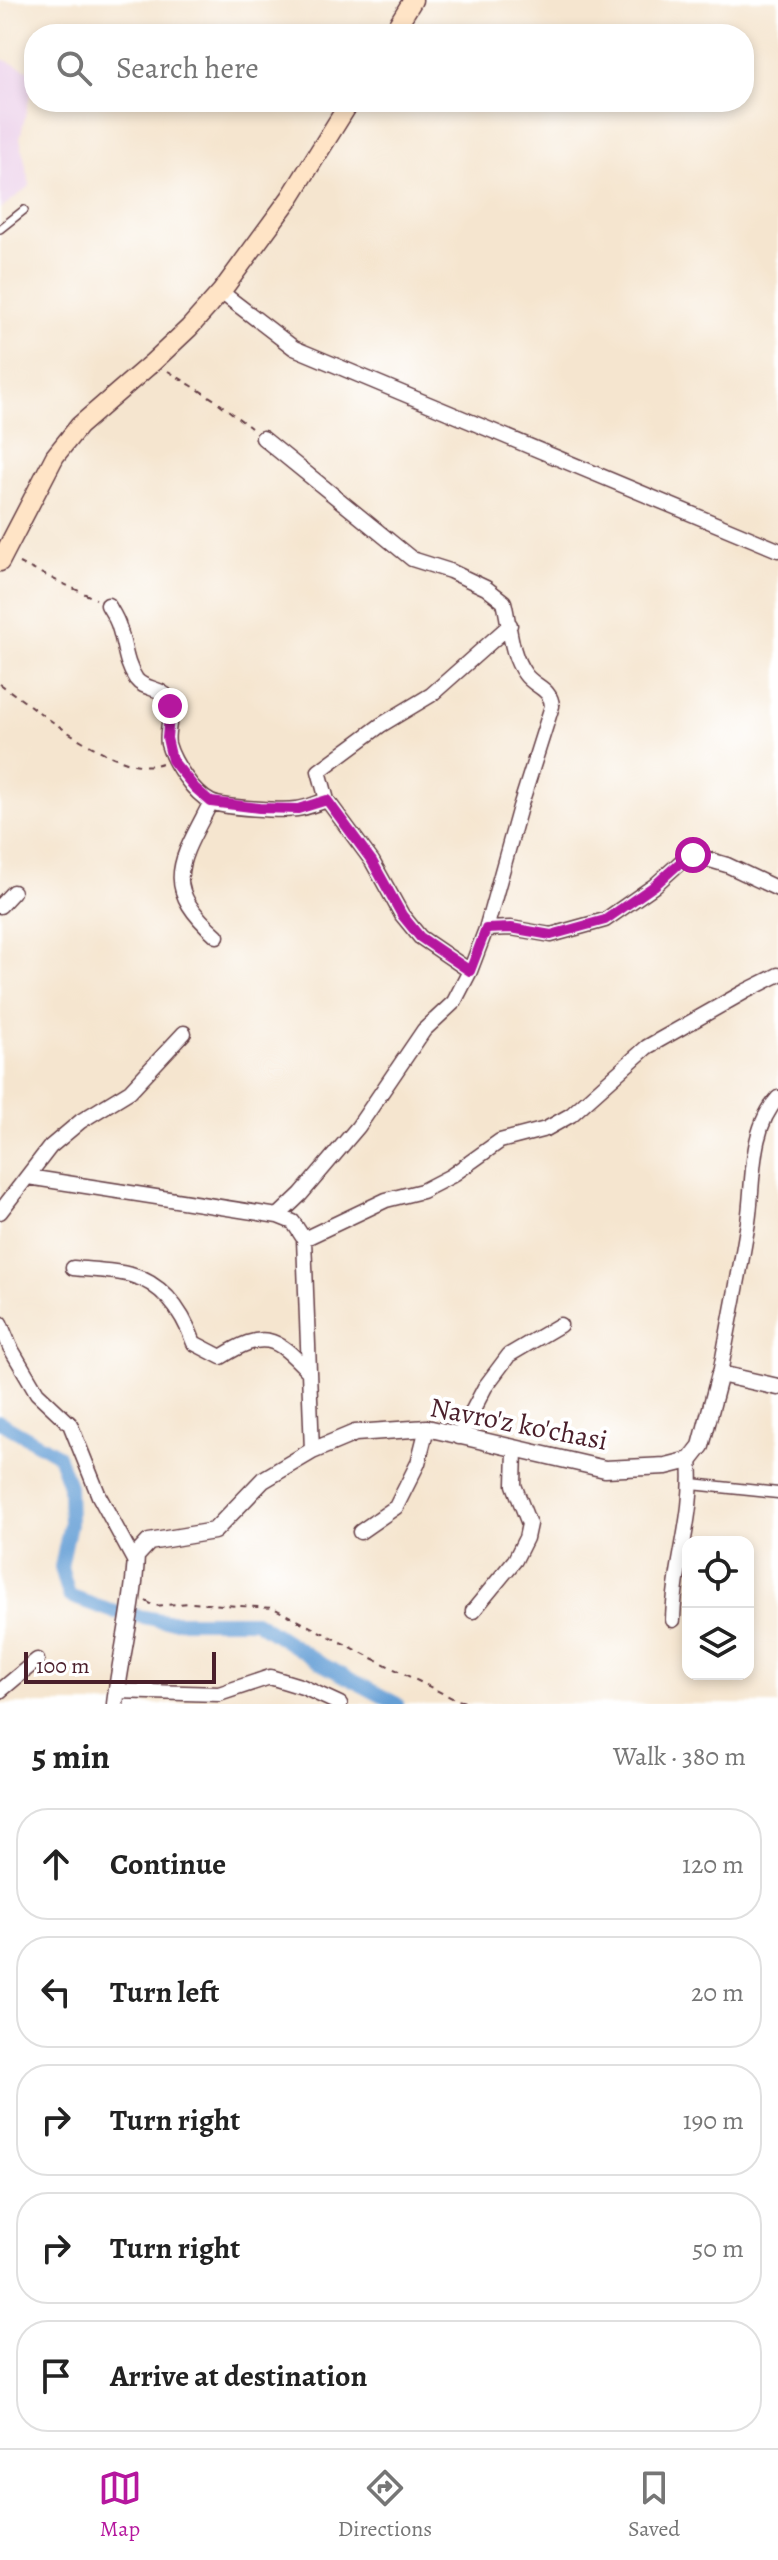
<!DOCTYPE html>
<meta charset="utf-8">
<style>
:root{--surface:#fff;--page:#f2f2f2;--text:#222;--muted:#767676;--line:#e0e0e0;--accent:#b5179e}
body{margin:0;font-family:Alegreya,serif;background:var(--page);color:var(--text)}
.controls{position:absolute;right:24px;bottom:24px;display:grid;overflow:hidden;border-radius:16px;box-shadow:0 4px 12px #0003}
.controls button{width:72px;height:72px;display:grid;place-items:center;padding:0;border:0;border-bottom:2px solid var(--line);background:var(--surface);color:var(--text);font:40px sans-serif}
.scale{position:absolute;left:24px;bottom:20px;width:192px;box-sizing:border-box;padding-left:8px;border:4px solid #4a1f2b;border-top:0;font-size:22px;line-height:28px;white-space:nowrap;color:#4a1f2b;-webkit-text-stroke:6px #fff;paint-order:stroke}
.stop{position:absolute;width:24px;height:24px;margin:-18px;border:6px solid #b5179e;border-radius:50%;background:#fff}
.stop.end{background:#b5179e;border-color:#fff;box-shadow:0 2px 8px #0008}
.list{margin:0;padding:0;list-style:none}
h2{display:flex;justify-content:space-between;align-items:center;height:104px;margin:0;padding:0 32px;font-size:34px}
h2 small{font-size:26px;font-weight:400;color:var(--muted)}
.list li{display:grid;grid-template-columns:52px 1fr auto;gap:24px;align-items:center;box-sizing:border-box;height:112px;margin:0 16px 16px;padding:0 16px;border:2px solid var(--line);border-radius:32px}
.list b{display:block;font-size:30px;white-space:nowrap}
.list em{font-size:26px;font-style:normal;color:var(--muted)}
.icon{flex:none;width:44px;height:44px;fill:none;stroke:currentColor;stroke-width:2;stroke-linecap:round;stroke-linejoin:round}
.map{position:relative;flex:none;width:778px;height:1704px;overflow:hidden}
.search{position:absolute;background:var(--surface);box-shadow:0 4px 12px #0003;left:24px;right:24px;top:24px;height:88px;display:flex;align-items:center;gap:20px;box-sizing:border-box;padding:0 28px;border-radius:32px;color:var(--muted);font-size:30px}
.sheet{height:744px;background:var(--surface)}
nav{display:flex;justify-content:space-around;align-items:center;box-sizing:border-box;height:112px;border-top:2px solid var(--line);background:var(--surface);font-size:22px;color:var(--muted)}
nav a{display:grid;justify-items:center;gap:4px}
nav .on{color:var(--accent)}
.map>svg:first-child{display:block}
</style>
<div class="map">
<svg width="778" height="1704" viewBox="0 0 778 1704">
<rect width="100%" height="100%" fill="#fff"/>
<filter id="ink" filterUnits="userSpaceOnUse"><feTurbulence type="fractalNoise" baseFrequency=".0125" numOctaves="2"/><feDisplacementMap in="SourceGraphic" scale="16" xChannelSelector="R" yChannelSelector="G"/><feConvolveMatrix kernelMatrix="1 2 1 2 8 2 1 2 1" color-interpolation-filters="sRGB"/></filter>
<filter id="wash" filterUnits="userSpaceOnUse"><feTurbulence type="fractalNoise" baseFrequency=".006" numOctaves="4" result="noise"/><feDisplacementMap in="SourceGraphic" scale="32" xChannelSelector="R" yChannelSelector="G"/><feGaussianBlur stdDeviation="1.8" result="paint"/><feColorMatrix in="noise" values="0 0 0 0 0 0 0 0 0 0 0 0 0 0 0 0 0 1.4 0 .05"/><feComposite in="paint" operator="in"/></filter>
<g filter="url(#wash)">
<rect width="100%" height="100%" fill="#f5e5cf"/>
<path fill="#ecd1ea" d="M 0,58 L 34,73 L 34,77 L 20,138 L 30,186 L 0,209 Z"/>
<g fill="none" stroke-linecap="round" stroke-linejoin="round">
<path stroke="#659fd5" stroke-width="14" d="M 0,1422 L 58,1455 L 69,1486 L 70,1524 L 61,1567 L 69,1596 L 111,1611 L 165,1621 L 255,1621 L 320,1663 L 397,1704"/>
</g>
</g>
<g filter="url(#ink)">
<g fill="none" stroke-linecap="round" stroke-linejoin="round">
<defs>
<path id="service" d="M 0,229 L 24,210"/>
<path id="pedestrian" d="M 692,1484 L 778,1493"/>
<path id="minor" d="M 221,292 L 294,348 L 778,550
M 263,438 L 412,559 L 450,571 L 486,588 L 504,602 C 510,626 510,654 525,674 C 534,687 551,688 552,706 L 520,807 L 486,929 L 470,971 L 454,1002 L 424,1030 L 358,1127 L 301,1194 L 278,1216
M 108,605 C 112,612 117,619 119,627 C 125,645 125,663 136,679 C 144,690 160,687 167,697 C 176,709 165,729 168,744 C 173,762 194,794 211,802 C 224,808 282,811 297,809 C 307,808 317,803 327,800
M 211,802 C 181,861 159,885 217,936
M 0,906 L 13,892
M 486,929 L 511,928 L 551,935 L 605,920 L 654,886 L 683,860 L 693,855 L 727,865 L 778,889
M 470,971 L 420,937 L 402,915 L 372,861 L 327,800 L 319,771 L 381,725 L 431,695 L 510,625
M 28,1177 L 278,1216 L 293,1222 L 304,1239 L 312,1451
M 0,1212 L 50,1147 L 81,1121 L 130,1091 L 184,1033
M 304,1239 L 386,1200 L 422,1191 L 451,1176 L 500,1141 L 546,1129 L 571,1115 L 647,1047 L 746,991 L 778,975
M 73,1268 C 91,1270 113,1270 131,1275 C 164,1284 183,1313 194,1343 L 221,1357 C 264,1330 275,1336 308,1371
M 0,1323 L 10,1347 L 37,1393 L 70,1424 L 99,1496 L 136,1564
M 720,1374 C 729,1324 740,1273 748,1222 C 754,1182 749,1129 778,1098
M 459,1437 L 485,1387 L 509,1355 L 560,1325
M 360,1532 L 396,1507 L 418,1463 L 427,1428
M 473,1611 L 515,1560 L 526,1538 L 529,1524 L 514,1485 L 515,1449
M 673,1620 C 674,1566 695,1515 690,1460
M 0,1691 L 37,1660
M 116,1691 L 219,1694 L 270,1677 L 303,1687 L 340,1704"/>
<path id="tertiary" d="M 115,1704 C 121,1654 134,1606 136,1556 L 149,1542 L 214,1531 L 263,1480 L 312,1451 L 355,1433 L 427,1428 L 605,1469 L 666,1466 L 690,1460 L 701,1446 L 720,1374 L 778,1387"/>
<path id="secondary" d="M 392,34 L 413,0
M 0,562 L 55,456 L 79,426 L 153,362 L 189,328 L 221,292 L 290,198 L 350,102"/>
</defs>
<use href="#service" stroke="#643d44" stroke-width="10"/>
<use href="#pedestrian" stroke="#643d44" stroke-width="13"/>
<use href="#minor" stroke="#643d44" stroke-width="17"/>
<use href="#tertiary" stroke="#643d44" stroke-width="19"/>
<use href="#secondary" stroke="#643d44" stroke-width="21"/>
<path stroke="#643d44" stroke-width="2" stroke-dasharray="6 6" stroke-linecap="butt" d="M 168,371 L 215,400 L 251,428
M 19,563 L 96,599
M 0,684 C 35,708 121,780 162,763
M 146,1601 L 154,1606 L 191,1603 L 273,1608 L 454,1699 L 473,1704"/>
<use href="#service" stroke="#fff" stroke-width="7"/>
<use href="#pedestrian" stroke="#fff" stroke-width="10"/>
<use href="#minor" stroke="#fff" stroke-width="14"/>
<use href="#tertiary" stroke="#fff" stroke-width="16"/>
<use href="#secondary" stroke="#ffe4c6" stroke-width="18"/>
</g>
</g>
<g fill="none" stroke-linecap="round" stroke-linejoin="round" filter="url(#ink)">
<path stroke="#b5179e" stroke-width="10" d="M 170,706 L 167,738 L 172,760 L 195,788 L 211,802 L 259,808 L 298,809 L 327,800 L 372,861 L 402,915 L 420,937 L 470,971 L 486,929 L 511,928 L 551,935 L 605,920 L 654,886 L 683,860 L 693,855"/>
</g>
<g text-anchor="middle" stroke-width="8" stroke-linejoin="round" paint-order="stroke">
<g font-size="28" fill="#4a1f2b" stroke="#fff">
<text transform="translate(519 1423) rotate(11)" y="10">Navro'z ko'chasi</text>
</g>
</g>
</svg>
<div class="controls">
<button><svg class="icon" aria-label="locate" viewBox="0 0 24 24"><circle cx="12" cy="12" r="6"/><path d="M12 2v4M12 18v4M2 12h4M18 12h4"/></svg></button>
<button><svg class="icon" aria-label="layers" viewBox="0 0 24 24"><path d="M12 4l9 5-9 5-9-5zM3 14l9 5 9-5"/></svg></button>
</div>
<div class="scale">100 m</div>
<div class="stop" style="left:693px;top:855px"></div>
<div class="stop end" style="left:170px;top:706px"></div>
<div class="search"><svg class="icon" aria-label="search" viewBox="0 0 24 24"><circle cx="10" cy="10" r="6"/><path d="M15 15l6 6"/></svg>Search here</div>
</div>
<section class="sheet">
<h2>5 min<small>Walk · 380 m</small></h2>
<ul class="list">
<li><svg class="icon" aria-label="ahead" viewBox="0 0 24 24"><path d="M12 20V5M6 11l6-6 6 6"/></svg><div><b>Continue</b></div><em>120 m</em></li>
<li><svg class="icon" aria-label="left" viewBox="0 0 24 24"><path d="M17 20v-9H6M10 6l-5 5 5 5"/></svg><div><b>Turn left</b></div><em>20 m</em></li>
<li><svg class="icon" aria-label="right" viewBox="0 0 24 24"><path d="M7 20v-9h11M14 6l5 5-5 5"/></svg><div><b>Turn right</b></div><em>190 m</em></li>
<li><svg class="icon" aria-label="right" viewBox="0 0 24 24"><path d="M7 20v-9h11M14 6l5 5-5 5"/></svg><div><b>Turn right</b></div><em>50 m</em></li>
<li><svg class="icon" aria-label="arrive" viewBox="0 0 24 24"><path d="M6 21V4h12l-3 4 3 4H6"/></svg><div><b>Arrive at destination</b></div></li>
</ul>
</section>
<nav>
<a class="on"><svg class="icon" aria-label="map" viewBox="0 0 24 24"><path d="M3 6l6-2 6 2 6-2v14l-6 2-6-2-6 2zM9 4v14M15 6v14"/></svg>Map</a>
<a><svg class="icon" aria-label="directions" viewBox="0 0 24 24"><path d="M12 3l9 9-9 9-9-9zM9 14v-3h6M13 9l2 2-2 2"/></svg>Directions</a>
<a><svg class="icon" aria-label="saved" viewBox="0 0 24 24"><path d="M7 4h10v16l-5-4-5 4z"/></svg>Saved</a>
</nav>
